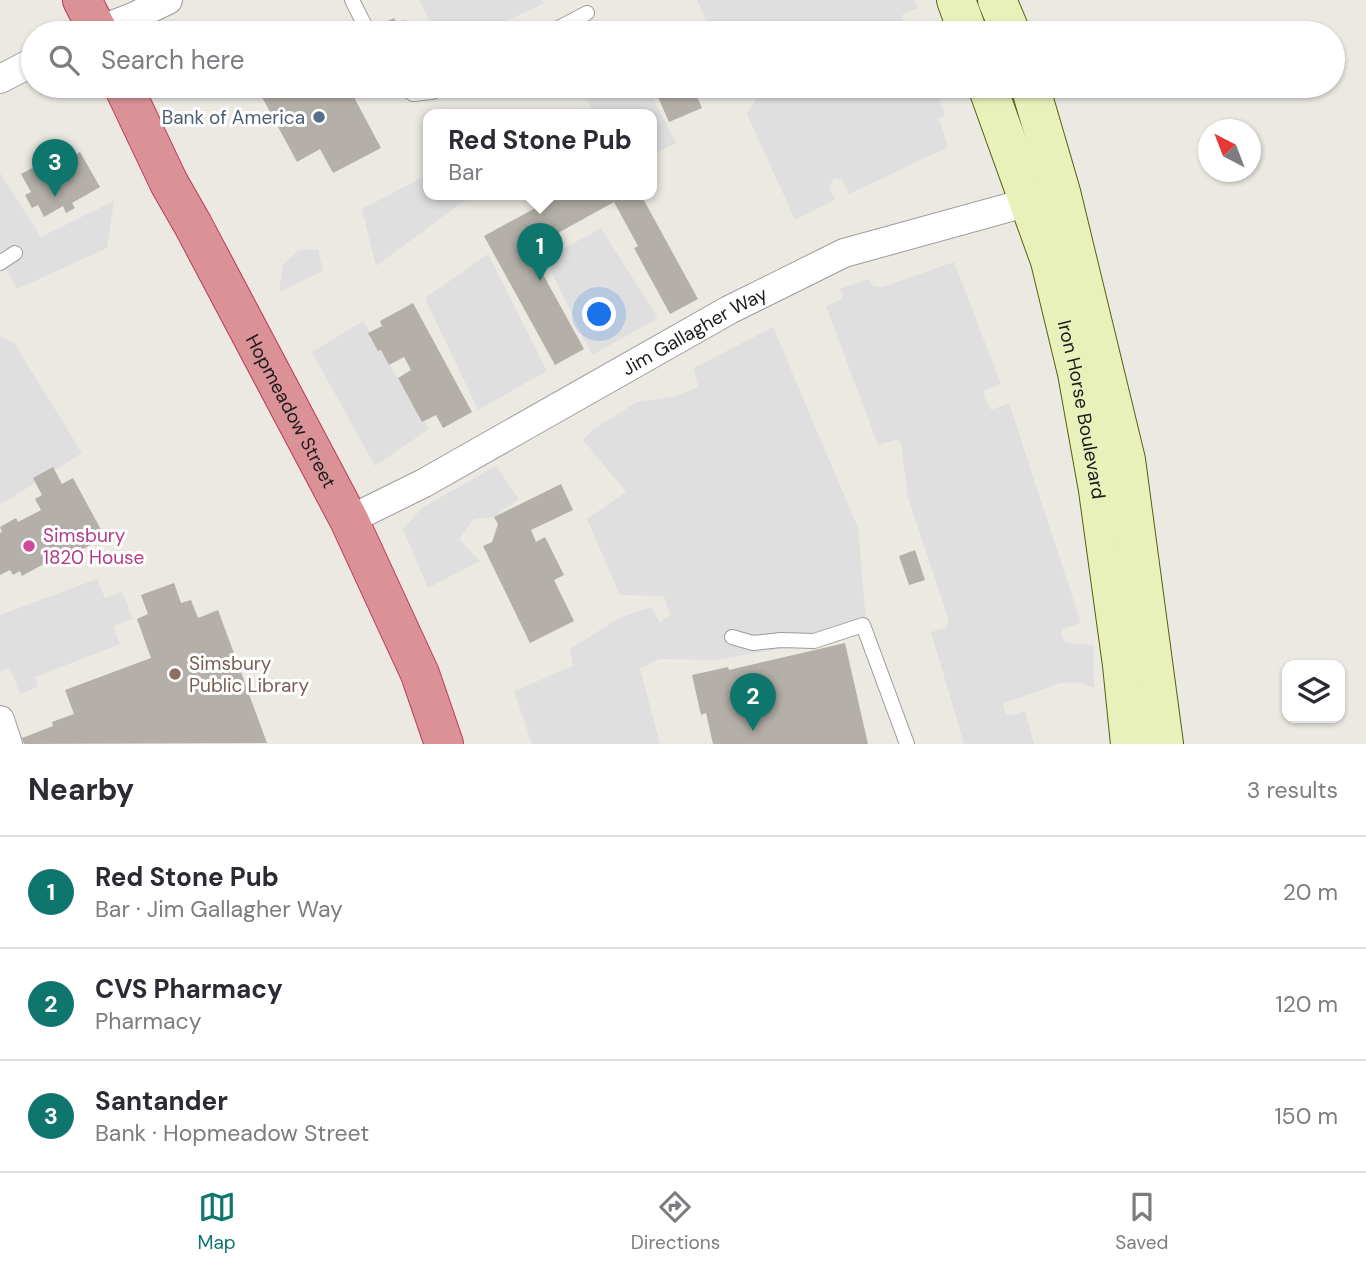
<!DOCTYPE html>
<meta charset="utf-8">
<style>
:root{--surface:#fff;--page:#f7f7f7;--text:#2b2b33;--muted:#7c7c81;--line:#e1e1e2;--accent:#0f766e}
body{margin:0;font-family:"DM Sans",sans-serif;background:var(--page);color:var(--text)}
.controls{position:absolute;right:21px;bottom:21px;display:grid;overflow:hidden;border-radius:14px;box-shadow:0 2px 5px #0004}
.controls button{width:63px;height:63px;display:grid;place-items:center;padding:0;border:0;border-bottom:2px solid var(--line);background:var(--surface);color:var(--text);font:35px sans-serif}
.compass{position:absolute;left:1198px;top:119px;width:63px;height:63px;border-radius:50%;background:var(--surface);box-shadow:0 2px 5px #0004;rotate:318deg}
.you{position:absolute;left:600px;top:315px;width:24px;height:24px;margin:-18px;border:5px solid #fff;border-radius:50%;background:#1a73e8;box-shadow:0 0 0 10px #1a73e833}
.badge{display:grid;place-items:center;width:46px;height:46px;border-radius:50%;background:var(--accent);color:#fff;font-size:23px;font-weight:700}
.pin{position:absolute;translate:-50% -58px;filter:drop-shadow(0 2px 4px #0008)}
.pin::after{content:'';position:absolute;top:37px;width:24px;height:21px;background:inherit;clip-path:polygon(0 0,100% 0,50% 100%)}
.popup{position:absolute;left:423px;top:109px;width:234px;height:91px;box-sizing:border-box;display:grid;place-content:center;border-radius:14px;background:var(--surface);filter:drop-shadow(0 2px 5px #0005);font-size:23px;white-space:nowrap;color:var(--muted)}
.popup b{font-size:26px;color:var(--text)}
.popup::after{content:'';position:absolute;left:50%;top:100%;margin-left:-14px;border:14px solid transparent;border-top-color:var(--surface)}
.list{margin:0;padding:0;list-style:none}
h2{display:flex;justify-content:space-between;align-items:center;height:91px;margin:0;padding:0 28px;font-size:30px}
h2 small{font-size:23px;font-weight:400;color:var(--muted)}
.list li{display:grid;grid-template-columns:46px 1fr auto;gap:21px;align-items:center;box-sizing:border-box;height:112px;padding:0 28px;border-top:2px solid var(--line)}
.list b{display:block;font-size:26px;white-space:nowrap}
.list p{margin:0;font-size:23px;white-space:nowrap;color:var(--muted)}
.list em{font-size:23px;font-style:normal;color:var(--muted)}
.icon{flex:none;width:38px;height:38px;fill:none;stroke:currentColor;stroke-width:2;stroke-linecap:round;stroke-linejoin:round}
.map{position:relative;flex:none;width:1366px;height:744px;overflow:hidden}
.search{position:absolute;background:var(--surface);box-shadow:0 2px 5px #0004;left:21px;right:21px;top:21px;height:77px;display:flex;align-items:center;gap:18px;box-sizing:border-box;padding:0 24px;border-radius:38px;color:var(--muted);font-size:26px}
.sheet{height:427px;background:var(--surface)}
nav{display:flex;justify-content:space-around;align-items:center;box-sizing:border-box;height:98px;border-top:2px solid var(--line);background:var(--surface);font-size:19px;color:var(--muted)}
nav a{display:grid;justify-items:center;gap:4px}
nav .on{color:var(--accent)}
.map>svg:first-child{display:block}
</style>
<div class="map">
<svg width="1366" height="744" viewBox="0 0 1366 744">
<rect width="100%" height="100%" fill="#ebe9e2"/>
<path fill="#dfdfdf" d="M 419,0 L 542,0 L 544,3 L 482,33 L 436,33 Z
M 697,0 L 914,0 L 918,8 L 903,14 L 902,18 L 909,31 L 926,25 L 930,33 L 712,33 Z
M 600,86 L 647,86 L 676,143 L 652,155 L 652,115 L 594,115 L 585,95 Z
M 755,86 L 945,86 L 936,90 L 945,115 L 939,119 L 948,147 L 849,194 L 842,179 L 834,178 L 829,187 L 835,200 L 795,220 L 747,114 L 759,95 Z
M 0,173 L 41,237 L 114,201 L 107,248 L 17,289 L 0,258 Z
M 427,175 L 428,195 L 472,195 L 376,266 L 362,209 Z
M 601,228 L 658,318 L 592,355 L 545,259 Z
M 318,249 L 323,271 L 279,292 L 283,265 L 299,250 Z
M 488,254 L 547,371 L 478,410 L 425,298 Z
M 954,262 L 1001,384 L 985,390 L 984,393 L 985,398 L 991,410 L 1009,403 L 1081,623 L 1062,629 L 1061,632 L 1063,638 L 1065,642 L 1069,643 L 1093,645 L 1094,688 L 1077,682 L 1060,683 L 1004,703 L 1003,707 L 1006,714 L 1011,715 L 1025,711 L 1034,744 L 964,744 L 931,632 L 946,628 L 949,621 L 908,498 L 901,444 L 899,441 L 895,440 L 878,445 L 826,306 L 842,299 L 843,296 L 840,289 L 868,279 L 874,286 L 882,287 Z
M 363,321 L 429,429 L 375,466 L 312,352 Z
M 773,327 L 858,528 L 867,634 L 715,660 L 660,659 L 640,668 L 660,744 L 532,744 L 514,691 L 573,666 L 570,649 L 619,618 L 651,607 L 660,623 L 670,615 L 664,596 L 620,595 L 587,519 L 626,492 L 583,440 L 592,430 L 637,402 L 673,397 L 698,387 L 694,368 Z
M 0,336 L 14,343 L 82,453 L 0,505 Z
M 496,466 L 519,499 L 494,517 L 474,519 L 459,539 L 480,561 L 428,588 L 403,529 L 423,507 Z
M 97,579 L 105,598 L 122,592 L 133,619 L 113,626 L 120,644 L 35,677 L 38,687 L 20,694 L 10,668 L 0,672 L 0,615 Z"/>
<path fill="#b4afa8" d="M 394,18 L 397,24 L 405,20 L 412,33 L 365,33 Z
M 256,86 L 348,86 L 381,148 L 333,173 L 320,149 L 297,162 Z
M 653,86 L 692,86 L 702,108 L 669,122 Z
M 80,152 L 100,187 L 72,203 L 75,208 L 66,213 L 63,206 L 44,217 L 38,205 L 32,208 L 25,195 L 31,192 L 21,174 L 51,158 L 56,166 Z
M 559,195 L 641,195 L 698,299 L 670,314 L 634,248 L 638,246 L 614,202 L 529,249 L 584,349 L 555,365 L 484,236 Z
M 413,303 L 472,412 L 443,428 L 436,415 L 422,422 L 398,378 L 411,370 L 404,357 L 389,365 L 381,350 L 378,351 L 368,333 L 382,326 L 380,321 Z
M 53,467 L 62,484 L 73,478 L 105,537 L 74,554 L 71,549 L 22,576 L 20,571 L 13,575 L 10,570 L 0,575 L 0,533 L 2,532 L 0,527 L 16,518 L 18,522 L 41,510 L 35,499 L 42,495 L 33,478 Z
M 561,484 L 573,510 L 531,530 L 536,542 L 545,537 L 564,575 L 554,580 L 574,621 L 530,643 L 483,546 L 492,542 L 498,524 L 494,517 Z
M 915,550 L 925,580 L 909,585 L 899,556 Z
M 174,583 L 181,603 L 191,600 L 198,618 L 218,610 L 267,743 L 24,744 L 22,738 L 53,726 L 52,722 L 74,714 L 65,690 L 151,658 L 137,619 L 148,614 L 141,595 Z
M 845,643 L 868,744 L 713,744 L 706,713 L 701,715 L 692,675 L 728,667 L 729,670 Z"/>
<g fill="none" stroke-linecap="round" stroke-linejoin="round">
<defs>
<path id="lane" d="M 352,0 L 368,32
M 549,33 L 587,13
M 402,86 L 413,94 L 432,92 L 448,86
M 0,263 L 15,253
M 732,637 L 753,643 L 781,640 L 814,641 L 863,625 L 907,744"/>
<g id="street">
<path d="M 91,33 L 133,17 L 168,0"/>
<path d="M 0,79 L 33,62"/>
<path id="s1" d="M 349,520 L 424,483 L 729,310 L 844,253 L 1047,197"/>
<path d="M 0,720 L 8,744"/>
</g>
<g id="secondary">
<path d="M 956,0 L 968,33"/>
<path d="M 997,0 L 1011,33"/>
<path id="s2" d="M 987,86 L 1050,261 L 1077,373 L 1098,490 L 1122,665 L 1130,744"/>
<path d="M 1030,86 L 1061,192 L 1126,460 L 1164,744"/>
</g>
<g id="highway">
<path d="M 82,0 L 99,33"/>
<path id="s3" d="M 123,86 L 169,183 L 193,225 L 349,520 L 420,674 L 444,744"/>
</g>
</defs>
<use href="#lane" stroke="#9c9c9c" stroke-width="16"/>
<use href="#street" stroke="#9c9c9c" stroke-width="30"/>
<use href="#secondary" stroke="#516311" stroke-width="40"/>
<use href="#highway" stroke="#c03858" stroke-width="40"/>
<use href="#lane" stroke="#fff" stroke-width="14"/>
<use href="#street" stroke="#fff" stroke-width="28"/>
<use href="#secondary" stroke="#e8f1ba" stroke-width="38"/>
<use href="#highway" stroke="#da9297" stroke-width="38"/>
</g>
<circle fill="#5c6f8a" stroke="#fff" stroke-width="2.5" cx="319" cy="117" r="7"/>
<circle fill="#d1479c" stroke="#fff" stroke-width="2.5" cx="29" cy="546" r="7"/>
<circle fill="#8d6e63" stroke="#fff" stroke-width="2.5" cx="175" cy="674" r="7"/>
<g text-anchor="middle" stroke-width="6" stroke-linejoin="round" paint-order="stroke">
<g font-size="19" fill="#4e5e75" stroke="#fff" text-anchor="end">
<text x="305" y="124">Bank of America</text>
</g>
<g font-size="19" fill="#1b1b1b" stroke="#fff">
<text dy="7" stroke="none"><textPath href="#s1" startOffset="394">Jim Gallagher Way</textPath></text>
<text dy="7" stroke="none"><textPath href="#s2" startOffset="338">Iron Horse Boulevard</textPath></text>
<text dy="7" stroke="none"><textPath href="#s3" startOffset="366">Hopmeadow Street</textPath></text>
</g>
<g font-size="19" fill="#b23c85" stroke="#fff" text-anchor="start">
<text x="43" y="542">Simsbury<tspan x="43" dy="22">1820 House</tspan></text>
</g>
<g font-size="19" fill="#785e54" stroke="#fff" text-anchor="start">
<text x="189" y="670">Simsbury<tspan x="189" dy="22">Public Library</tspan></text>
</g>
</g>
</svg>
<div class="controls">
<button><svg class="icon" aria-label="layers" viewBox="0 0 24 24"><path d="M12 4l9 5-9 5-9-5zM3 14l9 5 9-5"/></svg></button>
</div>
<svg class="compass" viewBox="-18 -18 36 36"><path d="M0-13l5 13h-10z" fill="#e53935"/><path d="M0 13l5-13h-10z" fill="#7c7c81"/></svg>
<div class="you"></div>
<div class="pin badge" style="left:540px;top:281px">1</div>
<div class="popup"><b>Red Stone Pub</b>Bar</div>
<div class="pin badge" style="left:753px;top:731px">2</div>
<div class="pin badge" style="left:55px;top:197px">3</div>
<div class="search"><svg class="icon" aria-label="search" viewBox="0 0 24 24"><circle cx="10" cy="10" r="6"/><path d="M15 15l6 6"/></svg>Search here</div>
</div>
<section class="sheet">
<h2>Nearby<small>3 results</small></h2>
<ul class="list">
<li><span class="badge">1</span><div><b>Red Stone Pub</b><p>Bar · Jim Gallagher Way</p></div><em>20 m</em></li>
<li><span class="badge">2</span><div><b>CVS Pharmacy</b><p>Pharmacy</p></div><em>120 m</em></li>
<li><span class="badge">3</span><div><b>Santander</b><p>Bank · Hopmeadow Street</p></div><em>150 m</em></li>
</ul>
</section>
<nav>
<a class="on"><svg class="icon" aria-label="map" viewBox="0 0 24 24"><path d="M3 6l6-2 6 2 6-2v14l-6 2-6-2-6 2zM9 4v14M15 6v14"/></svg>Map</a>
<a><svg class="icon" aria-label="directions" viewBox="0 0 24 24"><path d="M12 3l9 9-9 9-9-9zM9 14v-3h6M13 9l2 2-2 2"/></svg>Directions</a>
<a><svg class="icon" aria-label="saved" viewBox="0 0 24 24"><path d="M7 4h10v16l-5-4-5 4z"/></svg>Saved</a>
</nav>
